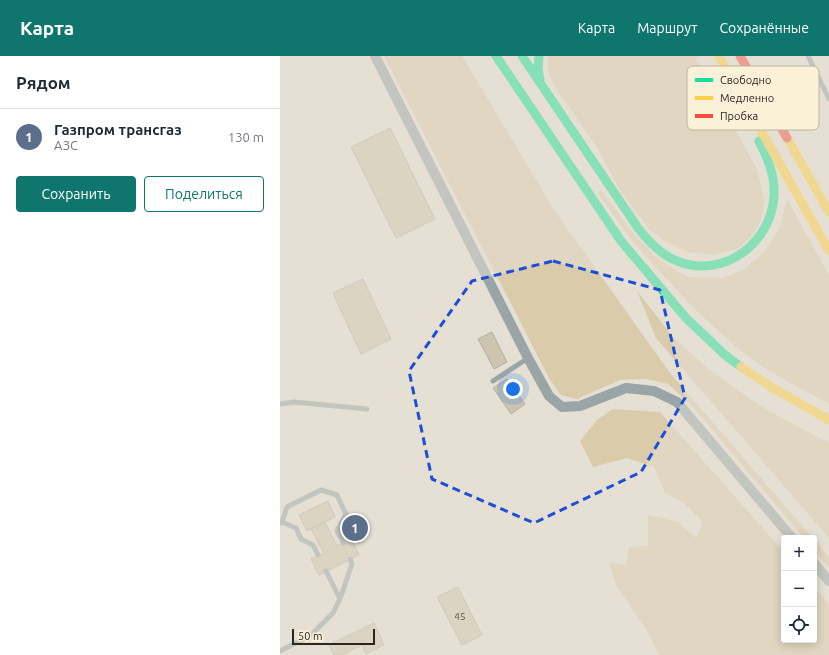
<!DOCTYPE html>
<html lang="ru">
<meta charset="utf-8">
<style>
:root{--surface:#fff;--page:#f6f6f7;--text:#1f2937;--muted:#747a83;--line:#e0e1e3;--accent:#0f766e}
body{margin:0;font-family:Ubuntu,sans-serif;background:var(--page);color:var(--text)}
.controls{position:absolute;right:12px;bottom:12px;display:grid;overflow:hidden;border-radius:4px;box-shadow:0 2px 10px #0003}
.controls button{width:36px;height:36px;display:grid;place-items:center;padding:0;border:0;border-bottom:1px solid var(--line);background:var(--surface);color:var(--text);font:20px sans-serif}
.scale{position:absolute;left:12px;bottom:10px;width:83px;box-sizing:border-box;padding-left:4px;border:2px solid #2a261d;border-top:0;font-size:11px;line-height:14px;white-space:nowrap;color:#2a261d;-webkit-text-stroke:3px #fbf1d9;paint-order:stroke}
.you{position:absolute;left:233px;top:333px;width:14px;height:14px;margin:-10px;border:3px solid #fff;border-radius:50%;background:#1a73e8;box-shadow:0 0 0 6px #1a73e833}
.badge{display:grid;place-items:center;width:26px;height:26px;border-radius:50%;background:var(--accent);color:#fff;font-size:13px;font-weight:700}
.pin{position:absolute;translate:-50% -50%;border:2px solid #fff;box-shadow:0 1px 4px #0006}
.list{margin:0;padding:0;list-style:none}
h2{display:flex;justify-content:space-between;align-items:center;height:52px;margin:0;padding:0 16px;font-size:17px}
h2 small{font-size:13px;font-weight:400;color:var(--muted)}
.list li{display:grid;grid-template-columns:26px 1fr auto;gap:12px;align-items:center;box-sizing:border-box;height:56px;padding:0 16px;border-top:1px solid var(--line)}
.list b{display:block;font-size:15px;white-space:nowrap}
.list p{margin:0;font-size:13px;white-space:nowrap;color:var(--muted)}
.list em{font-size:13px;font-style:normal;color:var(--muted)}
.actions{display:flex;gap:8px;padding:12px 16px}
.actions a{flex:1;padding:9px 0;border:1px solid var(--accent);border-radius:4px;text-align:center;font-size:14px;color:var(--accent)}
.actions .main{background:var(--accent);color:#fff}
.icon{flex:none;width:22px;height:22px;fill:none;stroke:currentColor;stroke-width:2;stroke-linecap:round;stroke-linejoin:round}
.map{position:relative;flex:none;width:549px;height:599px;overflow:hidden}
header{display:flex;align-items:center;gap:24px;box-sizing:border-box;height:56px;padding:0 20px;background:var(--accent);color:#fff}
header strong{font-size:19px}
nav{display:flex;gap:22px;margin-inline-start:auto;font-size:14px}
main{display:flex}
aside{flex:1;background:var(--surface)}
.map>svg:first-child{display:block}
</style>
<header>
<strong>Карта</strong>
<nav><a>Карта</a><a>Маршрут</a><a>Сохранённые</a></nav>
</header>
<main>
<aside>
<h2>Рядом<small></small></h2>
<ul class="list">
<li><span class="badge" style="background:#5c6f8a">1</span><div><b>Газпром трансгаз</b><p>АЗС</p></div><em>130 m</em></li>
</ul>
<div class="actions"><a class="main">Сохранить</a><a>Поделиться</a></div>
</aside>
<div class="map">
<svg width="549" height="599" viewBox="0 0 549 599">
<rect width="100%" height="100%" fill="#e6e0d4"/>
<path fill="#dacbaa" d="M 104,0 L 182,0 L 274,154 L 390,317 L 533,482 L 524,482 L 413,351 L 388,328 L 366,323 L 340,324 L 297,343 L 281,339 L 269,322 Z
M 268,0 L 420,0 L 416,2 L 477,113 L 484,143 L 481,164 L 470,182 L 457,193 L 433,199 L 408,196 L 386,186 L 369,173 L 340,134 L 318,93 L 273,28 L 268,16 Z
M 321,134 L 355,179 L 379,204 L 408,221 L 442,222 L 462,215 L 484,196 L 500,172 L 507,143 L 549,219 L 549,348 C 519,331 487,316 460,294 C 424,264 388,226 357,190 C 343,173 330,154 317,137 Z
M 357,235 L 394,282 L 431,315 L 485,353 L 549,387 L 549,482 L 376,282 Z
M 333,353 L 380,356 L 504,496 L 504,584 L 534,584 L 534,531 L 549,548 L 549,599 L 379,599 L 366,573 L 336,529 L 329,506 L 346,509 L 349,491 L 368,490 L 368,459 L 398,466 L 416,482 L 423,466 L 405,448 L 385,437 L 374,411 L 347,402 L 313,411 L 300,385 L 318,363 Z
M 534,483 L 549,501 L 549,512 L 534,494 Z"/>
<path fill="#cec5b0" stroke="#b3aea5" d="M 110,72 L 155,163 L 116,182 L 71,91 Z
M 83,223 L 111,283 L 81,298 L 53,237 Z
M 212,276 L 227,306 L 214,313 L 198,283 Z
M 227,323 L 245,348 L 231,358 L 213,332 Z
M 48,445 L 55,461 L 27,475 L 19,459 Z
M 45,466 L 57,490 L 71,483 L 79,499 L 39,519 L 31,503 L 44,497 L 31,473 Z
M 178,531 L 202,579 L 182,589 L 157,541 Z
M 94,567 L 104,589 L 86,598 L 82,589 L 62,599 L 54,599 L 49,589 Z"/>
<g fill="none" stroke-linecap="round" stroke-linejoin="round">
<path stroke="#9aa5a7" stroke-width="5" d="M 528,0 L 549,43
M 213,325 L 248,302
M 0,348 L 14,346 L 87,353
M 2,466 L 7,451 L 41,434 L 57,439 L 66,458 L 57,475 L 63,487
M 0,467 L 2,466 L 16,472 L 21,483 L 33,489 L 38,499
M 60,543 L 72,508 L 70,503
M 0,595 L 31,579 L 53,557 L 60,543 L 46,515"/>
<path stroke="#9aa5a7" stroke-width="10" d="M 95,0 L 248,302 L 269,340 L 282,351 L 300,350 L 346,332 L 374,335 L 397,346 L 512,482
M 534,507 L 549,525"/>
<path stroke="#16e098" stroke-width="9" d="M 216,0 L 341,185 L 406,262 L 445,299 L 461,311
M 242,0 L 358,172 C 369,186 381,199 397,205 C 444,224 493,186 494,138 C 495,119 487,101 479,85
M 259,0 L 258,12 L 260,24"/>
<path stroke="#ffcf43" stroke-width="9" d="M 439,0 L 549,195
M 507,82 L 549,156
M 461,311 L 493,332 L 549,364"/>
<path stroke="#f24e42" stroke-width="9" d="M 460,0 L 507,82"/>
</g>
<path d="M0 0H549V599H0ZM 273,205 L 380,234 L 405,342 L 361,416 L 254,467 L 152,423 L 129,315 L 192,225 Z" fill="#e6e0d4" fill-opacity=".55" fill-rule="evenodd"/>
<path fill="none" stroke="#1d4ed8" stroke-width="3" stroke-dasharray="8 5" stroke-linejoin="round" d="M 273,205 L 380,234 L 405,342 L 361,416 L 254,467 L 152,423 L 129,315 L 192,225 Z"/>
<g text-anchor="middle" stroke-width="3" stroke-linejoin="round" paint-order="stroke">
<g font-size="10" fill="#534e42">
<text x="180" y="564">45</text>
</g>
</g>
<rect x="407" y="10" width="132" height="64" rx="6" fill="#fbf1d9" stroke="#bcb4a1" stroke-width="1"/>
<rect x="415" y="22" width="18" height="4" fill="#16e098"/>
<rect x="415" y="40" width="18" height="4" fill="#ffcf43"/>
<rect x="415" y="58" width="18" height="4" fill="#f24e42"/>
<g font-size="11" fill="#2a261d">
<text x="440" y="28">Свободно</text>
<text x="440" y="46">Медленно</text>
<text x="440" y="64">Пробка</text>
</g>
</svg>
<div class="controls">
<button>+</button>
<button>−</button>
<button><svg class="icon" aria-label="locate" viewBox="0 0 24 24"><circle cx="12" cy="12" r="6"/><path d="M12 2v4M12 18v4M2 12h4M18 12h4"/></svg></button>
</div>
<div class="scale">50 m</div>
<div class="you"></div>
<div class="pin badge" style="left:75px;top:472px;background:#5c6f8a">1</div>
</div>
</main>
